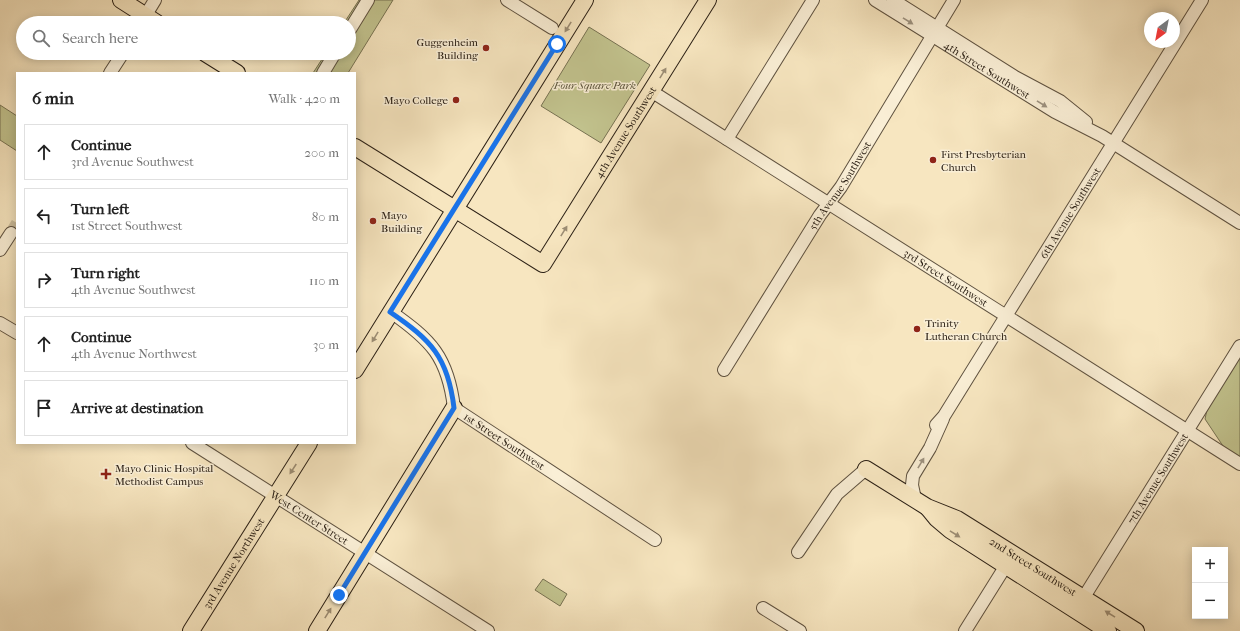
<!DOCTYPE html>
<meta charset="utf-8">
<style>
:root{--surface:#fff;--page:#f2f2f2;--text:#222;--muted:#767676;--line:#e0e0e0}
body{margin:0;font-family:"IM FELL French Canon",serif;background:var(--page);color:var(--text)}
.controls{position:absolute;right:12px;bottom:12px;display:grid;overflow:hidden;border-radius:0px;box-shadow:0 2px 10px #0003}
.controls button{width:36px;height:36px;display:grid;place-items:center;padding:0;border:0;border-bottom:1px solid var(--line);background:var(--surface);color:var(--text);font:20px sans-serif}
.compass{position:absolute;left:1144px;top:12px;width:36px;height:36px;border-radius:50%;background:var(--surface);box-shadow:0 2px 10px #0003;rotate:212deg}
.stop{position:absolute;width:12px;height:12px;margin:-9px;border:3px solid #1a73e8;border-radius:50%;background:#fff}
.stop.end{background:#1a73e8;border-color:#fff;box-shadow:0 1px 4px #0008}
.list{margin:0;padding:0;list-style:none}
h2{display:flex;justify-content:space-between;align-items:center;height:52px;margin:0;padding:0 16px;font-size:17px}
h2 small{font-size:13px;font-weight:400;color:var(--muted)}
.list li{display:grid;grid-template-columns:26px 1fr auto;gap:12px;align-items:center;box-sizing:border-box;height:56px;margin:0 8px 8px;padding:0 8px;border:1px solid var(--line);border-radius:0px}
.list b{display:block;font-size:15px;white-space:nowrap}
.list p{margin:0;font-size:13px;white-space:nowrap;color:var(--muted)}
.list em{font-size:13px;font-style:normal;color:var(--muted)}
.icon{flex:none;width:22px;height:22px;fill:none;stroke:currentColor;stroke-width:2;stroke-linecap:round;stroke-linejoin:round}
.map{position:relative;flex:none;width:1240px;height:631px;overflow:hidden}
.search{position:absolute;background:var(--surface);box-shadow:0 2px 10px #0003;left:16px;top:16px;width:340px;height:44px;display:flex;align-items:center;gap:10px;box-sizing:border-box;padding:0 14px;border-radius:22px;color:var(--muted);font-size:15px}
.panel{position:absolute;background:var(--surface);box-shadow:0 2px 10px #0003;left:16px;top:72px;width:340px;height:372px;border-radius:0px}
.map>svg:first-child{display:block}
</style>
<div class="map">
<svg width="1240" height="631" viewBox="0 0 1240 631">
<rect width="100%" height="100%" fill="#f7e6c0"/>
<filter id="stains"><feTurbulence type="fractalNoise" baseFrequency=".005" numOctaves="4"/><feColorMatrix values="0 0 0 0 .2 0 0 0 0 .09 0 0 0 0 .02 0 0 0 .5 -.17"/></filter>
<radialGradient id="worn" r=".72"><stop offset=".6" stop-color="#630" stop-opacity="0"/><stop offset="1" stop-color="#630" stop-opacity=".3"/></radialGradient>
<path fill="#c2c38e" stroke="#777252" d="M 359,0 L 393,0 L 348,73 L 313,73 L 326,53 L 349,53 L 349,23 L 344,23 Z
M 589,27 L 650,65 L 601,143 L 541,106 Z
M 0,105 L 17,116 L 17,151 L 0,140 Z
M 1240,354 L 1240,457 L 1225,449 L 1205,419 L 1208,405 Z
M 543,579 L 567,594 L 560,606 L 535,590 Z"/>
<g fill="none" stroke-linecap="round" stroke-linejoin="round">
<path stroke="#cebf9e" stroke-width="12" stroke-dasharray="12 6" stroke-linecap="butt" d="M 11,233 L 17,223"/>
<defs>
<g id="minor">
<path d="M 507,0 L 552,28"/>
<path id="s1" d="M 875,0 L 1055,112 L 1102,136 L 1240,223"/>
<path d="M 893,0 L 1015,77 L 1060,101 L 1086,122"/>
<path d="M 141,23 L 155,0"/>
<path d="M 349,31 L 368,0"/>
<path d="M 110,73 L 123,53"/>
<path d="M 323,73 L 335,53"/>
<path id="s2" d="M 651,91 L 1240,464"/>
<path d="M 727,139 L 813,0"/>
<path d="M 0,250 L 11,233"/>
<path id="s3" d="M 391,312 C 431,340 448,357 454,408 L 655,540"/>
<path d="M 0,323 L 17,333"/>
<path id="s4" d="M 724,370 L 820,215 L 841,187 L 954,0"/>
<path id="s5" d="M 936,425 L 944,416 L 1202,0"/>
<path id="s6" d="M 192,443 L 488,631"/>
<path d="M 915,499 L 912,485 L 913,476 L 930,448 L 943,419"/>
<path d="M 798,552 L 837,494 L 866,469"/>
<path id="s7" d="M 1079,605 L 1240,346"/>
<path d="M 763,608 L 800,631"/>
<path d="M 965,631 L 1010,559"/>
</g>
<g id="major">
<path d="M 121,0 L 157,23"/>
<path d="M 205,53 L 237,73"/>
<path id="s8" d="M 355,147 L 543,264 L 708,0"/>
<path d="M 355,370 L 585,0"/>
<path id="s9" d="M 866,469 L 927,507 L 957,519 L 1136,631"/>
<path d="M 928,508 L 937,519 L 950,530 L 1108,631"/>
<path id="s10" d="M 191,631 L 309,443"/>
<path d="M 317,631 L 454,408"/>
</g>
</defs>
<use href="#minor" stroke="#5f5240" stroke-width="14"/>
<use href="#major" stroke="#2c2116" stroke-width="18"/>
<use href="#minor" stroke="#faefd6" stroke-width="12"/>
<use href="#major" stroke="#f7e6c0" stroke-width="16"/>
</g>
<defs><path id="oneway-solid" d="M-6-.8H1V-3.2L6.5 0L1 3.2V.8H-6Z"/></defs>
<g fill="#9d9280">
<use href="#oneway-solid" transform="translate(908 21) rotate(32)"/>
<use href="#oneway-solid" transform="translate(1042 104) rotate(32)"/>
<use href="#oneway-solid" transform="translate(921 463) rotate(-59)"/>
</g>
<g fill="#9c8d74">
<use href="#oneway-solid" transform="translate(568 27) rotate(122)"/>
<use href="#oneway-solid" transform="translate(663 73) rotate(-58)"/>
<use href="#oneway-solid" transform="translate(564 231) rotate(-58)"/>
<use href="#oneway-solid" transform="translate(375 337) rotate(121)"/>
<use href="#oneway-solid" transform="translate(293 469) rotate(123)"/>
<use href="#oneway-solid" transform="translate(955 534) rotate(32)"/>
<use href="#oneway-solid" transform="translate(328 613) rotate(-58)"/>
<use href="#oneway-solid" transform="translate(1110 614) rotate(-148)"/>
</g>
<g fill="none" stroke-linecap="round" stroke-linejoin="round">
<path stroke="#1a73e8" stroke-width="5" d="M 339,595 L 454,408 C 448,357 431,340 390,312 L 557,44"/>
</g>
<g fill="#8f2418" stroke="#faefd6" stroke-width="1.5">
<circle cx="486" cy="48" r="4"/>
<circle cx="456" cy="100" r="4"/>
<circle cx="933" cy="160" r="4"/>
<circle cx="373" cy="221" r="4"/>
<circle cx="917" cy="329" r="4"/>
<path d="M104 468h4v4h4v4h-4v4h-4v-4h-4v-4h4z"/>
</g>
<g text-anchor="middle" stroke-width="3" stroke-linejoin="round" paint-order="stroke">
<g font-size="11" fill="#2c2116" stroke="#faefd6" text-anchor="start">
<text x="478" y="46" text-anchor="end">Guggenheim<tspan x="478" dy="13">Building</tspan></text>
<text x="448" y="104" text-anchor="end">Mayo College</text>
<text x="941" y="158">First Presbyterian<tspan x="941" dy="13">Church</tspan></text>
<text x="381" y="219">Mayo<tspan x="381" dy="13">Building</tspan></text>
<text x="925" y="327">Trinity<tspan x="925" dy="13">Lutheran Church</tspan></text>
<text x="115" y="472">Mayo Clinic Hospital<tspan x="115" dy="13">Methodist Campus</tspan></text>
</g>
<g font-size="11" fill="#2c2116" stroke="#faefd6">
<text dy="4" stroke="none"><textPath href="#s1" startOffset="132">4th Street Southwest</textPath></text>
<text dy="4" stroke="none"><textPath href="#s8" startOffset="377">4th Avenue Southwest</textPath></text>
<text dy="4" stroke="none"><textPath href="#s4" startOffset="218">5th Avenue Southwest</textPath></text>
<text dy="4" stroke="none"><textPath href="#s5" startOffset="251">6th Avenue Southwest</textPath></text>
<text dy="4" stroke="none"><textPath href="#s2" startOffset="349">3rd Street Southwest</textPath></text>
<text dy="4" stroke="none"><textPath href="#s3" startOffset="180">1st Street Southwest</textPath></text>
<text dy="4" stroke="none"><textPath href="#s7" startOffset="149">7th Avenue Southwest</textPath></text>
<text dy="4" stroke="none"><textPath href="#s6" startOffset="139">West Center Street</textPath></text>
<text dy="4" stroke="none"><textPath href="#s10" startOffset="80">3rd Avenue Northwest</textPath></text>
<text dy="4" stroke="none"><textPath href="#s9" startOffset="194">2nd Street Southwest</textPath></text>
</g>
<g font-size="11" font-style="italic" fill="#59523a" stroke="#faefd6">
<text x="595" y="89">Four Square Park</text>
</g>
</g>
<rect width="100%" height="100%" filter="url(#stains)"/>
<rect width="100%" height="100%" fill="url(#worn)"/>
</svg>
<div class="controls">
<button>+</button>
<button>−</button>
</div>
<svg class="compass" viewBox="-18 -18 36 36"><path d="M0-13l5 13h-10z" fill="#e53935"/><path d="M0 13l5-13h-10z" fill="#767676"/></svg>
<div class="stop" style="left:557px;top:44px"></div>
<div class="stop end" style="left:339px;top:595px"></div>
<div class="search"><svg class="icon" aria-label="search" viewBox="0 0 24 24"><circle cx="10" cy="10" r="6"/><path d="M15 15l6 6"/></svg>Search here</div>
<section class="panel">
<h2>6 min<small>Walk · 420 m</small></h2>
<ul class="list">
<li><svg class="icon" aria-label="ahead" viewBox="0 0 24 24"><path d="M12 20V5M6 11l6-6 6 6"/></svg><div><b>Continue</b><p>3rd Avenue Southwest</p></div><em>200 m</em></li>
<li><svg class="icon" aria-label="left" viewBox="0 0 24 24"><path d="M17 20v-9H6M10 6l-5 5 5 5"/></svg><div><b>Turn left</b><p>1st Street Southwest</p></div><em>80 m</em></li>
<li><svg class="icon" aria-label="right" viewBox="0 0 24 24"><path d="M7 20v-9h11M14 6l5 5-5 5"/></svg><div><b>Turn right</b><p>4th Avenue Southwest</p></div><em>110 m</em></li>
<li><svg class="icon" aria-label="ahead" viewBox="0 0 24 24"><path d="M12 20V5M6 11l6-6 6 6"/></svg><div><b>Continue</b><p>4th Avenue Northwest</p></div><em>30 m</em></li>
<li><svg class="icon" aria-label="arrive" viewBox="0 0 24 24"><path d="M6 21V4h12l-3 4 3 4H6"/></svg><div><b>Arrive at destination</b></div></li>
</ul>
</section>
</div>
